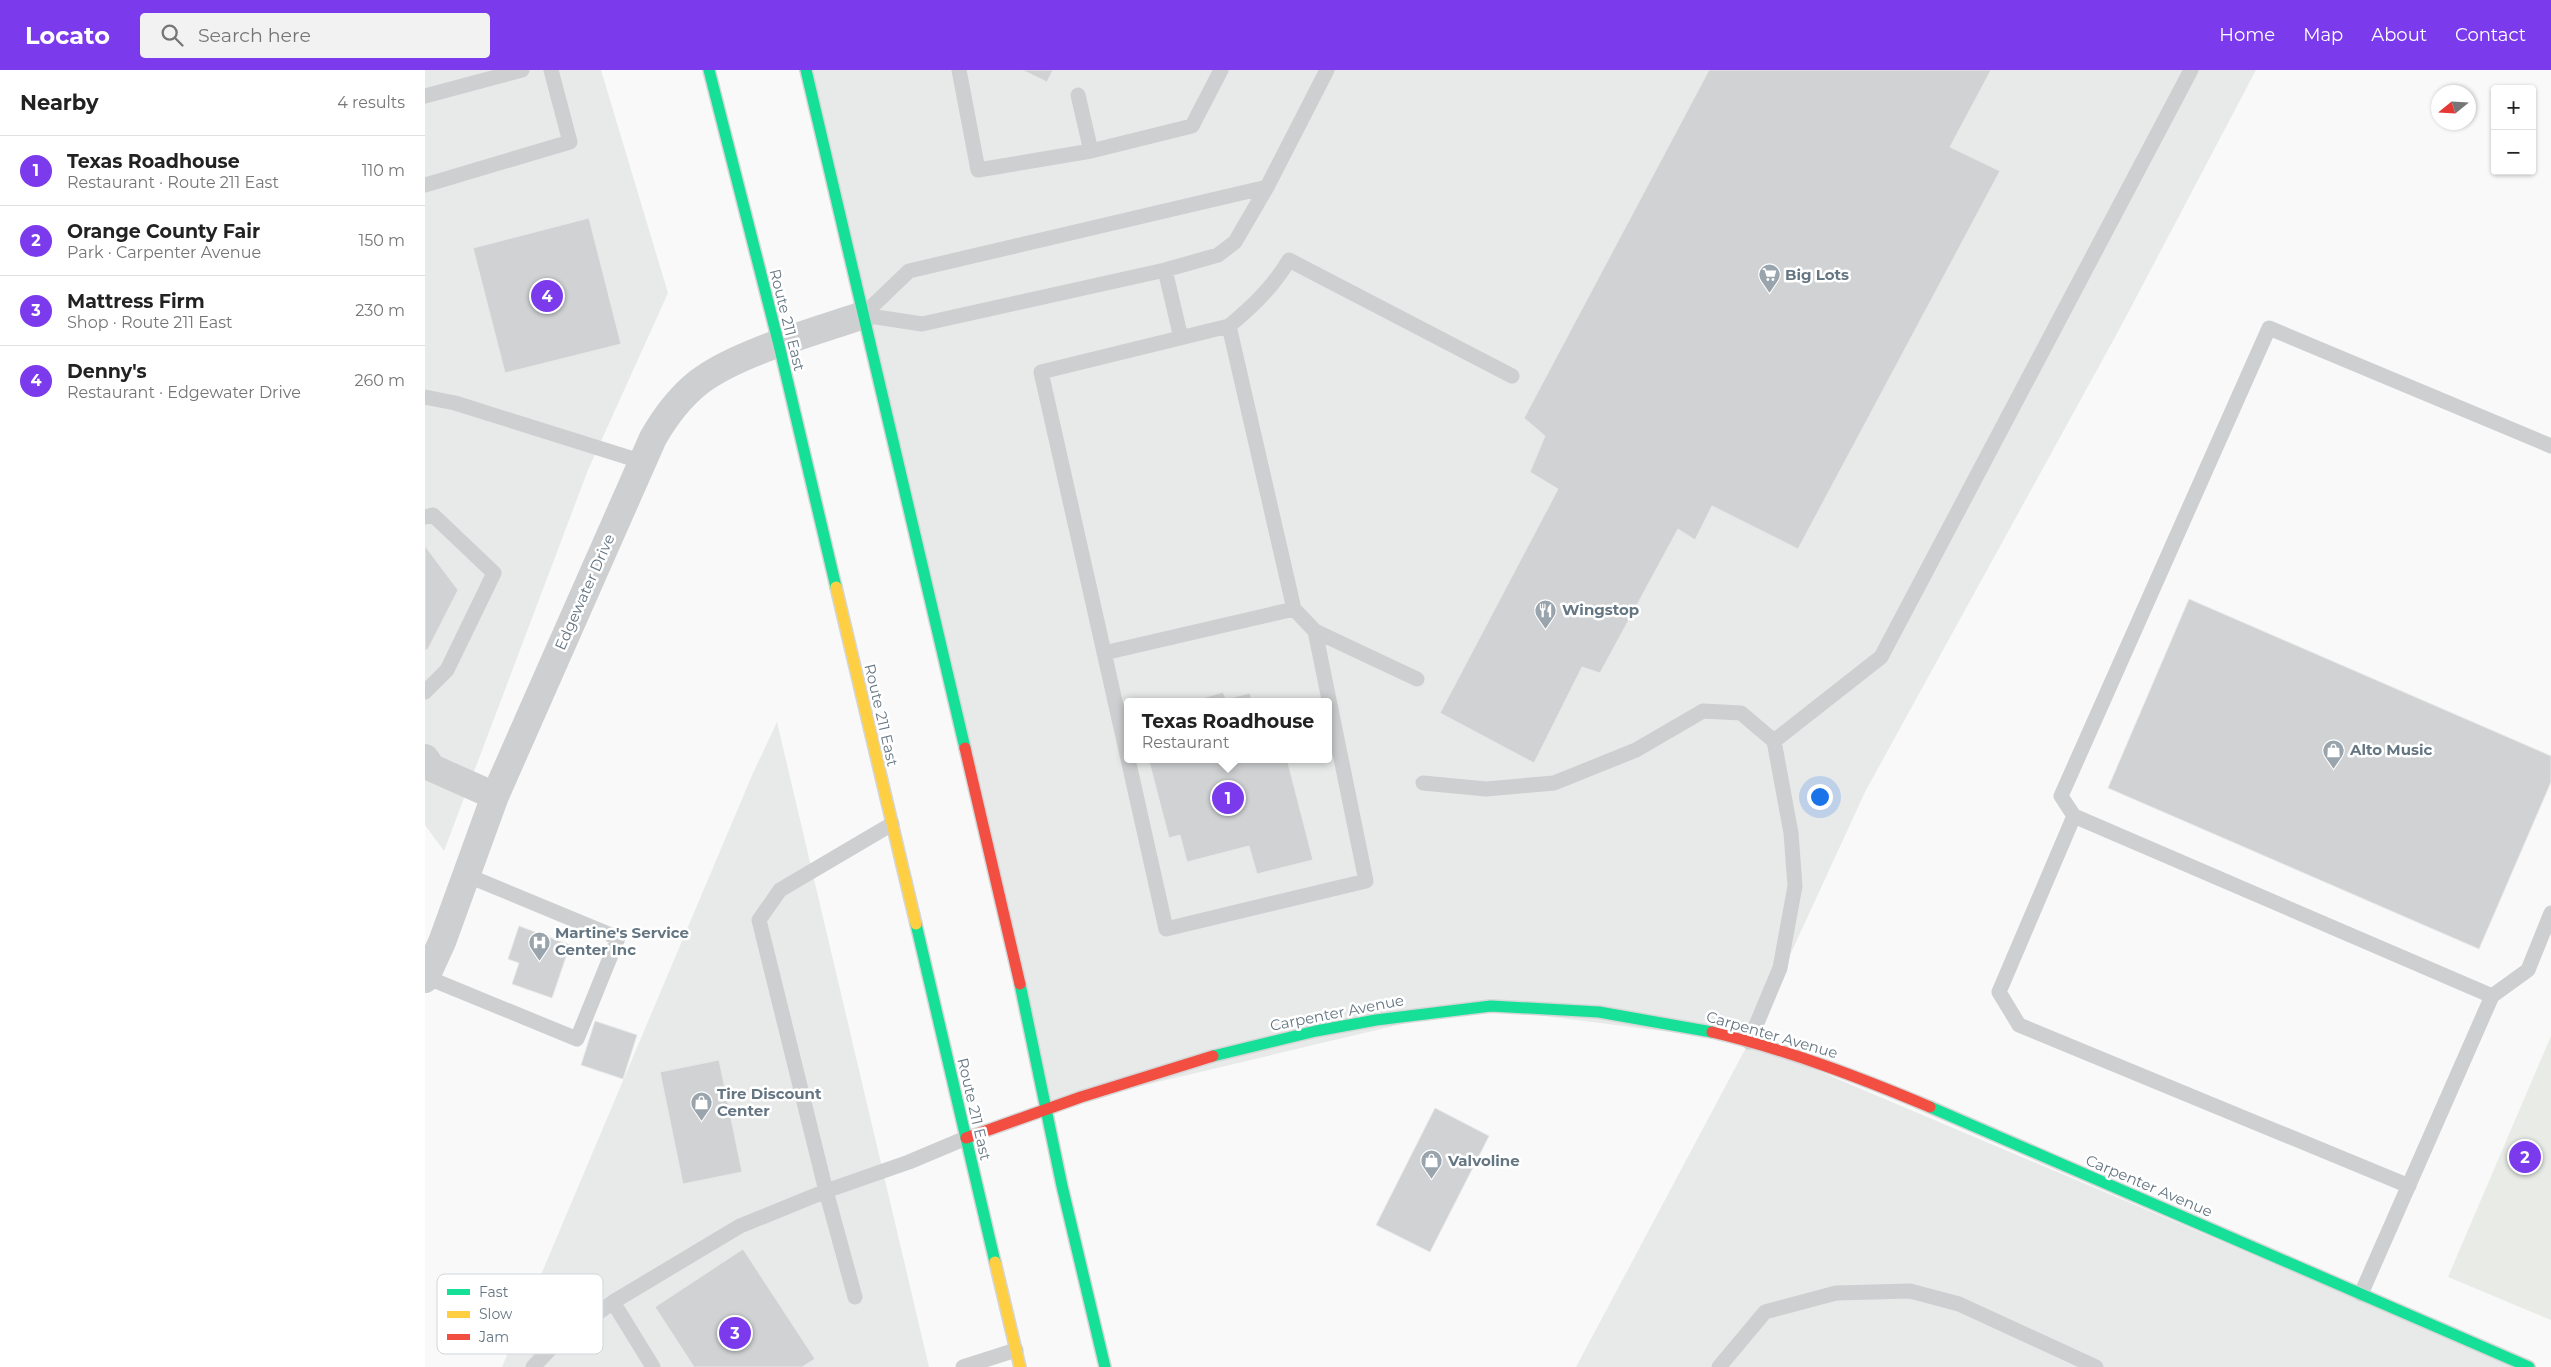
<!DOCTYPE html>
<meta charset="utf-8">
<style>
:root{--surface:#fff;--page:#f2f2f2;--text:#222;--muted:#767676;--line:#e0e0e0;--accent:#7c3aed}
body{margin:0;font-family:Montserrat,sans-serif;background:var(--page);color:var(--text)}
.controls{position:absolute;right:15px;top:15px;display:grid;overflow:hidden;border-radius:5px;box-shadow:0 1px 4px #0004}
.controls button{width:45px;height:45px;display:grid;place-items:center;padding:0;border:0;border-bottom:1px solid var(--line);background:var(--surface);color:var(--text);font:25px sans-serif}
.compass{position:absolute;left:2006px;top:15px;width:45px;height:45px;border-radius:50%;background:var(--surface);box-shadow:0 1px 4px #0004;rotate:252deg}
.you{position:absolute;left:1394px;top:726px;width:18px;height:18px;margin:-12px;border:4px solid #fff;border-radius:50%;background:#1a73e8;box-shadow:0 0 0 8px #1a73e833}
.badge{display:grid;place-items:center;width:32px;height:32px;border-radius:50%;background:var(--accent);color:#fff;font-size:16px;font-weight:700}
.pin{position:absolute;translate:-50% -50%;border:2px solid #fff;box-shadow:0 1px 5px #0006}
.popup{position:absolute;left:699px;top:628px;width:208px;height:65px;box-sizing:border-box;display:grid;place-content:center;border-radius:5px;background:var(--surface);filter:drop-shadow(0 1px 4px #0005);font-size:16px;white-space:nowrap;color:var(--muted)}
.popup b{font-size:19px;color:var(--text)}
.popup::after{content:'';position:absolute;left:50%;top:100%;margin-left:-10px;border:10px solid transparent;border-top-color:var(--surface)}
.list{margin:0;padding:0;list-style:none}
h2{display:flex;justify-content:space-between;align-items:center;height:65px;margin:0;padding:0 20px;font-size:21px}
h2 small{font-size:16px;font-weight:400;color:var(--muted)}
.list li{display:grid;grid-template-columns:32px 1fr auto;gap:15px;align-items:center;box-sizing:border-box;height:70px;padding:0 20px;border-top:1px solid var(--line)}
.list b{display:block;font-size:19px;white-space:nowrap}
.list p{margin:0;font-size:16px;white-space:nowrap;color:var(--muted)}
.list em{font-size:16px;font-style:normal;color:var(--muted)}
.icon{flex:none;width:28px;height:28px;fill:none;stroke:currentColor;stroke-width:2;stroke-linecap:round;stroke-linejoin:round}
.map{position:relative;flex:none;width:2126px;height:1297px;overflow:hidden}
header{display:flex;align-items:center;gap:30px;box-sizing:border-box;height:70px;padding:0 25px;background:var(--accent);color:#fff}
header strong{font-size:24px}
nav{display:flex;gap:28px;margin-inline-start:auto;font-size:18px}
.search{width:350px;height:45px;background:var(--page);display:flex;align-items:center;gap:12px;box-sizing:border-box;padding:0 18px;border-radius:5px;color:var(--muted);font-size:19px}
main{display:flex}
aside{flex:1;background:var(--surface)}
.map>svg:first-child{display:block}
</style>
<header>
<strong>Locato</strong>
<div class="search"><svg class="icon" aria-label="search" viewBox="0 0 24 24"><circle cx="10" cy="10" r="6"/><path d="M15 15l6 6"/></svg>Search here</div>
<nav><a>Home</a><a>Map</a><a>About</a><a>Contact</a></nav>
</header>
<main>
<aside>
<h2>Nearby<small>4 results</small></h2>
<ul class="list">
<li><span class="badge">1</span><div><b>Texas Roadhouse</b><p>Restaurant · Route 211 East</p></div><em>110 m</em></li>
<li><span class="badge">2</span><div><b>Orange County Fair</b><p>Park · Carpenter Avenue</p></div><em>150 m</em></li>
<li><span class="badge">3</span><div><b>Mattress Firm</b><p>Shop · Route 211 East</p></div><em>230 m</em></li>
<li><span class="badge">4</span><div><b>Denny's</b><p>Restaurant · Edgewater Drive</p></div><em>260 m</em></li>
</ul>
</aside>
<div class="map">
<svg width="2126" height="1297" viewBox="0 0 2126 1297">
<rect width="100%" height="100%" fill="#f9f9f9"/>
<path fill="#e8e9e9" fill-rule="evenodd" d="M 0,0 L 176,0 L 243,223 L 163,400 L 19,781 L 0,755 Z
M 381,0 L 1831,0 L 1695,258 L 1440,722 L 1325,972 L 2093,1297 L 1151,1297 L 1324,972 L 1049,937 L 623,1038 ZM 703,632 L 903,632 L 903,689 L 703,689 Z
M 352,652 L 504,1297 L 77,1297 L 328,703 Z"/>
<path fill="#e8ebe6" d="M 2126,966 L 2126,1250 L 2023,1207 Z"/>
<path fill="#d0d2d3" stroke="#e8e8e8" d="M 597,0 L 628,0 L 622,12 Z
M 1284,0 L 1566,0 L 1525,77 L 1575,101 L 1373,479 L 1287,436 L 1270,470 L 1253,459 L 1175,603 L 1157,597 L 1109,693 L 1015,643 L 1133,419 L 1105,402 L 1120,366 L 1099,348 Z
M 164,148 L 196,274 L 80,303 L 48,178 Z
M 0,476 L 33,520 L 3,579 L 0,580 Z
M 1764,529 L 2126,686 L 2126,712 L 2054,879 L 1683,718 Z
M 798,622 L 801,629 L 825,623 L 827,632 L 765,632 Z
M 732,689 L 862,689 L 888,790 L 832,804 L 824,776 L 762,792 L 755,765 L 744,768 L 724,691 Z
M 94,856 L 145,875 L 127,928 L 87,914 L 94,893 L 83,889 Z
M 170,951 L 212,965 L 198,1009 L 156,995 Z
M 294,990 L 317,1102 L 258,1114 L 235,1002 Z
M 1010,1038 L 1064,1066 L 1005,1182 L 951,1155 Z
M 318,1179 L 390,1289 L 377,1297 L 269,1297 L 230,1237 Z"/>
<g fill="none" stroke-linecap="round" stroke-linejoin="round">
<defs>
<path id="fast" d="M 284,0 L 354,275 L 411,517
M 381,0 L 540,678
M 491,854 L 570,1192
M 595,914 L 637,1116 L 680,1297
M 788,986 L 891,961 L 951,950 L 1066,936 L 1174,942 L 1287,962
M 1505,1037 L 2104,1297"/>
<path id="slow" d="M 411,517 L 491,854
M 570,1192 L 595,1297"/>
<path id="jam" d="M 540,678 L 595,914
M 1287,962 C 1363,980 1434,1007 1505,1037
M 541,1068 L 656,1027 L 788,986"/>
</defs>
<use href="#fast" stroke="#d5d6d7" stroke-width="14"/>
<use href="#slow" stroke="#d5d6d7" stroke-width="14"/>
<use href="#jam" stroke="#d5d6d7" stroke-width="14"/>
<path stroke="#cecfd0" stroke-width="15" d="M 534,0 L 553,100 L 666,81 L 767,56 L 796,0
M 653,25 L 666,81
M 0,26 L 97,0
M 0,115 L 145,72 L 126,0
M 740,200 L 756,268
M 438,245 L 497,254 L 740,200 L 793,185 L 810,172 L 842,117 L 902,0
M 438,245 L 484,201 L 842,117
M 804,256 C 828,236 848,217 864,190 L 1087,306
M 0,327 L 30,333 L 218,392
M 0,447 L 8,445 L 69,503 L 22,600 L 0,622
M 679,583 L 869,539
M 703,689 L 616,302 L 804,256 L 869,539 L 890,561 L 992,609
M 703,689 L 741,859 L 941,811 L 890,561
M 998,713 L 1061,719 L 1129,713 L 1211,680 L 1278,641 L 1316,643 L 1349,671
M 1649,746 L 1636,726 L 1844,258 L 2126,376
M 467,754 L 355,820 L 334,850 L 401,1121 L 484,1092 L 541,1068
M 1,907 L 152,969 L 193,868 L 41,805
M 2067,926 L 2103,900 L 2126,843
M 1324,972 L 1355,898 L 1370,816 L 1366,763 L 1349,671 L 1456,587 L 1766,0
M 1936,1224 L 2067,926 L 1649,746 L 1574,922 L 1594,955 L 1984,1116
M 108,1297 L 128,1276 L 188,1232
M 228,1297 L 188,1232 L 315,1156 L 401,1121 L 430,1227
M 538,1297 L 591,1280
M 1294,1297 L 1340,1242 L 1411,1223 L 1485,1221 L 1534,1234 L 1671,1297"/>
<path stroke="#cecfd0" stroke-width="28" d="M 0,688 L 7,698 L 70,726
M 0,909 L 17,872 L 70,726 L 228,368 C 240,347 255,327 274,312 C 313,282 390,262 438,245"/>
<use href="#fast" stroke="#16e098" stroke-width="11"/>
<use href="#slow" stroke="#ffcf43" stroke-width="11"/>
<use href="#jam" stroke="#f24e42" stroke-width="11"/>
</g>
<defs>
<symbol id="supermarket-pin" viewBox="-11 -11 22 30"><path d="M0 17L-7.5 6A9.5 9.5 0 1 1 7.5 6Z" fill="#99a4ac" stroke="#fff"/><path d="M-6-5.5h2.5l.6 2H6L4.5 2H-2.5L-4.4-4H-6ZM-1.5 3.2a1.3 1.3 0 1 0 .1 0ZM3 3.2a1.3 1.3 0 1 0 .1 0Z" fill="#fff"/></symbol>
<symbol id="restaurant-pin" viewBox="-11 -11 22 30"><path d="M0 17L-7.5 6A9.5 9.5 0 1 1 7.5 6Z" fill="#99a4ac" stroke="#fff"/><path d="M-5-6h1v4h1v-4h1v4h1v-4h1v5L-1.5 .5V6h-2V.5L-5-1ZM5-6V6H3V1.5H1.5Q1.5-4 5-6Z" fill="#fff"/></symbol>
<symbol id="shop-pin" viewBox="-11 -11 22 30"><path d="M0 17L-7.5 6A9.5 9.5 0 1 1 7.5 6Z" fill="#99a4ac" stroke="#fff"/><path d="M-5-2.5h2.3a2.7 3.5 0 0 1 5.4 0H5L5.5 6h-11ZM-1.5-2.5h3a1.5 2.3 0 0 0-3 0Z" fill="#fff"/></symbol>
<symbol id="hospital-pin" viewBox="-11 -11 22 30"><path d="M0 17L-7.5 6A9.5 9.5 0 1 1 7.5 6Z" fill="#99a4ac" stroke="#fff"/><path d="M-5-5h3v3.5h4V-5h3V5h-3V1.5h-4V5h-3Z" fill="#fff"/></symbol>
</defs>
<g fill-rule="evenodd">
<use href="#supermarket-pin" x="1332" y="192" width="25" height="34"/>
<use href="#restaurant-pin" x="1108" y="528" width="25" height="34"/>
<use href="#shop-pin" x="1896" y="668" width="25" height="34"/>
<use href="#hospital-pin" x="102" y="860" width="25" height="34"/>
<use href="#shop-pin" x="264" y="1020" width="25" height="34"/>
<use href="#shop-pin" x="994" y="1078" width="25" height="34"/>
</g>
<g text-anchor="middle" stroke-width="5" stroke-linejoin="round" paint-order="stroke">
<g font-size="15" font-weight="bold" fill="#657683" stroke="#fff" text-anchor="start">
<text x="1360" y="210">Big Lots</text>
<text x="1137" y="545">Wingstop</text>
<text x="1925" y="685">Alto Music</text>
<text x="130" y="868">Martine's Service<tspan x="130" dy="17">Center Inc</tspan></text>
<text x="292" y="1029">Tire Discount<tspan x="292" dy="17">Center</tspan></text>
<text x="1023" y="1096">Valvoline</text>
</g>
<g font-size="15" fill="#657683" stroke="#fff">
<text transform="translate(362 250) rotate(76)" y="5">Route 211 East</text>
<text transform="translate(160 522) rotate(-66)" y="5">Edgewater Drive</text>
<text transform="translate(456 645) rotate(77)" y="5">Route 211 East</text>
<text transform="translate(912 943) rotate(-11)" y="5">Carpenter Avenue</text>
<text transform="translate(1347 965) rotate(16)" y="5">Carpenter Avenue</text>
<text transform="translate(549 1039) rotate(77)" y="5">Route 211 East</text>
<text transform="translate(1724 1116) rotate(23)" y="5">Carpenter Avenue</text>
</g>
</g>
<rect x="12" y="1204" width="166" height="80" rx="8" fill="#fff" stroke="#d1d6da" stroke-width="1"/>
<rect x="22" y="1219" width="23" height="6" fill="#16e098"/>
<rect x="22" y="1241" width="23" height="7" fill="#ffcf43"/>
<rect x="22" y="1264" width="23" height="6" fill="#f24e42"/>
<g font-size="14" fill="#657683">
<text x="54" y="1227">Fast</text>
<text x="54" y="1249">Slow</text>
<text x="54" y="1272">Jam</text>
</g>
</svg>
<div class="controls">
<button>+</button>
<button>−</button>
</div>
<svg class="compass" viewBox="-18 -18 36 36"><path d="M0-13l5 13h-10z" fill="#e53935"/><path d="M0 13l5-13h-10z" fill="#767676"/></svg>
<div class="you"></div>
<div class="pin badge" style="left:803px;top:728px">1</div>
<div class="popup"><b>Texas Roadhouse</b>Restaurant</div>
<div class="pin badge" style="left:2100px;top:1087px">2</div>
<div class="pin badge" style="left:310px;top:1263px">3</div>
<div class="pin badge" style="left:122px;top:226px">4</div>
</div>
</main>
